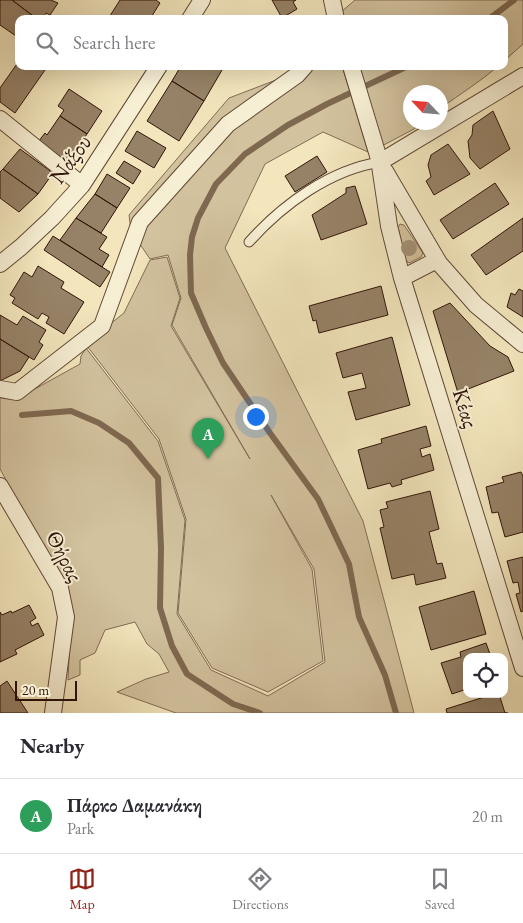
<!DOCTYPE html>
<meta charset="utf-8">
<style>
:root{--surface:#fff;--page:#f7f7f7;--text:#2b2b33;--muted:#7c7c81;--line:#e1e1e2;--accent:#8f2418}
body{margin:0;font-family:"EB Garamond",serif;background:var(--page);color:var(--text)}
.controls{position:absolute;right:15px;bottom:15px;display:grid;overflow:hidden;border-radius:10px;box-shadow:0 5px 20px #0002}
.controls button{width:45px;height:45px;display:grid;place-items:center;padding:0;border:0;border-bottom:1px solid var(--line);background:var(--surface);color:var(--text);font:25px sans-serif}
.compass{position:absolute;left:403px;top:85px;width:45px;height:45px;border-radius:50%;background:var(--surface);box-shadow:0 5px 20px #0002;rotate:296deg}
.scale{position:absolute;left:15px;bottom:12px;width:62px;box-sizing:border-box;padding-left:5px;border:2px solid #321509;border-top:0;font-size:14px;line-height:18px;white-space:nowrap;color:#321509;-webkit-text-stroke:4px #f7efd4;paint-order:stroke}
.you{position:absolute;left:255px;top:416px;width:18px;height:18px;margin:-12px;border:4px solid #fff;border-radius:50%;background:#1a73e8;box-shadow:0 0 0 8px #1a73e833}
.badge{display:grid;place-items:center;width:32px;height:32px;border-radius:50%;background:var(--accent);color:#fff;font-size:16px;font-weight:700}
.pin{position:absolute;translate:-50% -41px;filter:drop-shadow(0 1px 2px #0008)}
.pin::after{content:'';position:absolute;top:26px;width:18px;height:15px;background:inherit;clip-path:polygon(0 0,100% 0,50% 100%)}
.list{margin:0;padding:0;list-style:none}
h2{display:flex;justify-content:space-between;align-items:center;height:65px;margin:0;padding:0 20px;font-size:21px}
h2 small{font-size:16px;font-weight:400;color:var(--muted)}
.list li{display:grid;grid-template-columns:32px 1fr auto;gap:15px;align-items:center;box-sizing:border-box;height:75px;padding:0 20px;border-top:1px solid var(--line)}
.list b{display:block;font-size:19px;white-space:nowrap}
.list p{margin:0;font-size:16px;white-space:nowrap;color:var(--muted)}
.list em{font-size:16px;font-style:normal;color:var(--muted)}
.icon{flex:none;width:28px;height:28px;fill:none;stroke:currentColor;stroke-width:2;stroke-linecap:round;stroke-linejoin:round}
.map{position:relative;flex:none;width:523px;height:713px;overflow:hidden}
.search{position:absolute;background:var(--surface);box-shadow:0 5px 20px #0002;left:15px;right:15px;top:15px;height:55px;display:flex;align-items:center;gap:12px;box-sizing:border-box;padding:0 18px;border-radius:10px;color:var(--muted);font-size:19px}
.sheet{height:140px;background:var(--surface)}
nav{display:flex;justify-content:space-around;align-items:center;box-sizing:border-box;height:70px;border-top:1px solid var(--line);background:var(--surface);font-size:14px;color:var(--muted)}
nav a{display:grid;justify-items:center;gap:2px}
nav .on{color:var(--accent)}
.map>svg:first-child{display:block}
</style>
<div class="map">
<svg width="523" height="713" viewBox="0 0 523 713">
<rect width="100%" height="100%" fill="#f3e6bd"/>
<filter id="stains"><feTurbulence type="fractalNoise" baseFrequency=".004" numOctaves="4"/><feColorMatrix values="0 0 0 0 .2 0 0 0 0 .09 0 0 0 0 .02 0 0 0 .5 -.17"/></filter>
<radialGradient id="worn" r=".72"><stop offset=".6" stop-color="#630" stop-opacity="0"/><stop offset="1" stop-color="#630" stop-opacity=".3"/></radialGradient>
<path fill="#d2c29e" stroke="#826c54" d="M 355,0 L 523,0 L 523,44 L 504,61 L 504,19 L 342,19 L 340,13 Z
M 317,66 L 342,66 L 368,152 L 323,132 L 265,164 L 225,248 L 363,521 L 414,713 L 176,713 L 117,692 L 146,679 L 169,672 L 159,654 L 147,644 L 135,622 L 105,630 L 95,653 L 80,660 L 80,675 L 68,680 L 71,617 L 65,586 L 0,469 L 0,391 L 24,395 L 80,364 L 81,356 L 86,348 L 158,441 L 185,520 L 177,614 L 211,670 L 268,696 L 325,662 L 314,569 L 271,495 L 312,569 L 323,661 L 268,692 L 212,668 L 178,613 L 186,519 L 159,439 L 87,346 L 105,328 L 124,313 L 150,260 L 167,257 L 180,298 L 171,326 L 250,459 L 172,325 L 181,298 L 168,255 L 150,259 L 131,231 L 129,215 L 229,98 L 289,75 L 299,82 Z
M 356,66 L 498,66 C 480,82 460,94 441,108 L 440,92 L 410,92 L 410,122 L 422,123 L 414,129 L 380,147 Z
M 400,224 L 404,225 L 423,253 L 421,257 L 409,263 L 405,259 L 398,227 Z"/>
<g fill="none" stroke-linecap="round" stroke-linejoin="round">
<path stroke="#7e6850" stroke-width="6" d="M 489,19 L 514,0
M 22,415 L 71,411 L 99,423 L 129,443 L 158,478 L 161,548 L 160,608 L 172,646 L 187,674 L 233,704 L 260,713
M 396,713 L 385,675 L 359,617 L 349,564 L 318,499 L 270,433 L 223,363 L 206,328 L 191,293 L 190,255 L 192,237 L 198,218 L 216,184 L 245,154 L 288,125 L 327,104 L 408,66"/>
</g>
<path fill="#968267" stroke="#321509" d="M 0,0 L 12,0 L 37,19 L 19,19 L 19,38 L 0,25 Z
M 12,0 L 51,0 L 58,3 L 50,15 L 46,13 L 42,19 L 37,19 Z
M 120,0 L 156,0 L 160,3 L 150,19 L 108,19 Z
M 272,0 L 296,0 L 293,2 L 297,9 L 282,18 Z
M 19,61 L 19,66 L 39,66 L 45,70 L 15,113 L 0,102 L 0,88 Z
M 181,66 L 216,66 L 222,70 L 204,101 L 172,81 Z
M 172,81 L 204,101 L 179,141 L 147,121 Z
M 69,89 L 102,111 L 87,134 L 60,116 L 64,110 L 58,106 Z
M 493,111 L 510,149 L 480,169 L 470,158 L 468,141 L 472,135 L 473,125 Z
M 60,116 L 87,134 L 68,162 L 38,142 L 45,133 L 47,135 Z
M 137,131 L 166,148 L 154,168 L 125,151 Z
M 448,144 L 470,174 L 434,195 L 426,181 L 431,177 L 428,165 L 431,155 Z
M 20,149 L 53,173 L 38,194 L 3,169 Z
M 317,156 L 327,172 L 295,192 L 285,176 Z
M 124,161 L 141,171 L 133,184 L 116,173 Z
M 3,169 L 38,194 L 19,212 L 0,198 L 0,172 Z
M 107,174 L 130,188 L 117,208 L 95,194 Z
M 495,183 L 509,204 L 453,239 L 440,220 Z
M 355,186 L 367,224 L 321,240 L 312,215 L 346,193 L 346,188 Z
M 95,194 L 117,208 L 101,233 L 76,218 Z
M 76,218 L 107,237 L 99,249 L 109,255 L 102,267 L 60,240 Z
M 523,218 L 523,251 L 486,275 L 471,255 Z
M 53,236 L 110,272 L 100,287 L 44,250 Z
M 38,266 L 64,282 L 61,288 L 84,302 L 64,334 L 46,323 L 49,317 L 42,313 L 38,319 L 12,303 L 15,298 L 10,295 L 24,272 L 32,277 Z
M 381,286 L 388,315 L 319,333 L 316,320 L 313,321 L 309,306 Z
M 519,289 L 523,291 L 523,317 L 507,307 L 511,293 L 515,295 Z
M 450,303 L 490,346 L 508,357 L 514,371 L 458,393 L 433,311 Z
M 0,315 L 17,325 L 23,316 L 46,330 L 39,342 L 43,345 L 34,360 L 0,339 Z
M 392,337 L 410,405 L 356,420 L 348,392 L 366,388 L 362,373 L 343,378 L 336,353 Z
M 0,339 L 29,357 L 20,371 L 0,381 Z
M 426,426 L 431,446 L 420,449 L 422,457 L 430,454 L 434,470 L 401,480 L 402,484 L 392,487 L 390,483 L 368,489 L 358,450 L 382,443 L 381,439 Z
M 521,472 L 523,476 L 523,532 L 505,537 L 498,512 L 492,513 L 486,487 L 504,482 L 502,477 Z
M 430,491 L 439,529 L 429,532 L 437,564 L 442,563 L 446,578 L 416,585 L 414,574 L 392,579 L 380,528 L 384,527 L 380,510 L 388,508 L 386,502 Z
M 523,557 L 523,611 L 521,612 L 516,594 L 520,593 L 518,582 L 513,583 L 507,561 Z
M 474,591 L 486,634 L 431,650 L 419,607 Z
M 29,605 L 36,618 L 30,622 L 32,626 L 38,623 L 44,635 L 15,650 L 17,654 L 0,662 L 0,612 L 2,615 L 11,611 L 12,613 Z
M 486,643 L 491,657 L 467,657 L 467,689 L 452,694 L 441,663 L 461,657 L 460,652 Z
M 7,681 L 28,713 L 0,713 L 0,686 Z
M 494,694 L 499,694 L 505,713 L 508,713 L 447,713 L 446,709 Z"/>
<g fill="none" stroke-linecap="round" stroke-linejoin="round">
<defs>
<path id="lane" d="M 249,242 C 283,204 330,170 380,162"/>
<path id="street" d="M 332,0 L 336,19
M 190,19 L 202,0
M 351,66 L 379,159 L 389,226 L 402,278 L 523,668
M 0,119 L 82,185
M 380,162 L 523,76
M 385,171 L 439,263 L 476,305 L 523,344
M 0,264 L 21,247 L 52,218 L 82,185 L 159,66
M 402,278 L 437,260
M 0,389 L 17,392 L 102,326 L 140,222 L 228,124 L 297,75 L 305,66
M 0,486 L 60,588 L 66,617 L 53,713"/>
</defs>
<use href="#lane" stroke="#624936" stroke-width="11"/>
<use href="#street" stroke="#624936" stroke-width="18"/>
<use href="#lane" stroke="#f7efd4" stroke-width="9"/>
<use href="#street" stroke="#f7efd4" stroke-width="16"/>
</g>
<circle fill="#a39073" cx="409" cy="248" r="8"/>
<g text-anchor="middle" stroke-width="4" stroke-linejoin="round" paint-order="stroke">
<g font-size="22" fill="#321509" stroke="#f7efd4">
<text transform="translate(70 159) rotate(-54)" y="8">Νάξου</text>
<text transform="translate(466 408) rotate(73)" y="8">Κέας</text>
<text transform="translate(65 556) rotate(63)" y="8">Θήρας</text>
</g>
</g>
<rect width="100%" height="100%" filter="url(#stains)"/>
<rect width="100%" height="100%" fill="url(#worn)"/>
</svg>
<div class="controls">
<button><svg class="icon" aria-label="locate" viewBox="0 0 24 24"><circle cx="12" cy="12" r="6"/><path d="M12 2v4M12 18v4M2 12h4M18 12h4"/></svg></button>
</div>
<svg class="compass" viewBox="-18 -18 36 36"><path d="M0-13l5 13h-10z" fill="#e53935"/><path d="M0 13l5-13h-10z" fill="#7c7c81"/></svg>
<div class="scale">20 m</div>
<div class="you"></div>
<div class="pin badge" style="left:208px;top:459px;background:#2e9e5b">A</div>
<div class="search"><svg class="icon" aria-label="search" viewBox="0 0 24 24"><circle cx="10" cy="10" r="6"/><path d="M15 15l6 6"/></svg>Search here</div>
</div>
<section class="sheet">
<h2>Nearby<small></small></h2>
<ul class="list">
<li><span class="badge" style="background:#2e9e5b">A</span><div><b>Πάρκο Δαμανάκη</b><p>Park</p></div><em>20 m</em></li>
</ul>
</section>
<nav>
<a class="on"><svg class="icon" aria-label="map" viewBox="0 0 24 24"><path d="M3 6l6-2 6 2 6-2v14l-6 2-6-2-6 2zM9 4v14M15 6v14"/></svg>Map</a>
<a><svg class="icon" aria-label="directions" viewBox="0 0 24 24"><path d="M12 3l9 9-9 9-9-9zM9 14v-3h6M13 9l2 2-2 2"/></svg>Directions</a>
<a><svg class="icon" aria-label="saved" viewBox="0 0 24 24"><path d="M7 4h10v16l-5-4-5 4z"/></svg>Saved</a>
</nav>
